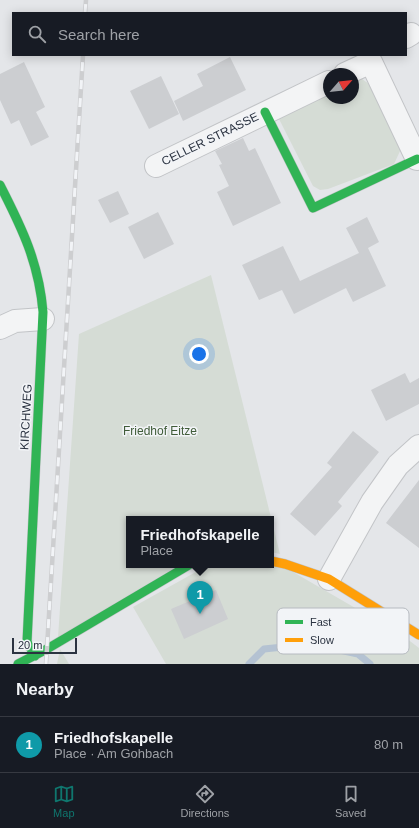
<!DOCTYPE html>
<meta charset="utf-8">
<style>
:root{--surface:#171b24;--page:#20242c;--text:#f1f3f6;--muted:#9ea1a6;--line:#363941;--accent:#0f766e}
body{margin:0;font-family:Helvetica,sans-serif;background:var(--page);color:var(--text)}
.compass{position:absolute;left:323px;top:68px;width:36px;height:36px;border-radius:50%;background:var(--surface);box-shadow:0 2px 10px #0003;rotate:62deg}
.scale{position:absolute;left:12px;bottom:10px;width:65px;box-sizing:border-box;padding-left:4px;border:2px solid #2b3341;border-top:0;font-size:11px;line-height:14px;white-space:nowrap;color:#2b3341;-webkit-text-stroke:3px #f2f4f7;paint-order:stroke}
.you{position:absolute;left:199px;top:354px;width:14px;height:14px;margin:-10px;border:3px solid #fff;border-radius:50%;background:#1a73e8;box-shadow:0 0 0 6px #1a73e833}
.badge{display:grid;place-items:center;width:26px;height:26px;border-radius:50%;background:var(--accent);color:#fff;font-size:13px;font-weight:700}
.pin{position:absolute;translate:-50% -33px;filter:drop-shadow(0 1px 2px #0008)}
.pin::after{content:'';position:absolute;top:21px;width:14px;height:12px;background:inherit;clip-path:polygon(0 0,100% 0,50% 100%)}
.popup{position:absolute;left:126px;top:516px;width:148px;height:52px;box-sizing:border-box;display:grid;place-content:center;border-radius:0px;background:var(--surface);filter:drop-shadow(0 1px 3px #0005);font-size:13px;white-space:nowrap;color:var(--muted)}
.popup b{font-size:15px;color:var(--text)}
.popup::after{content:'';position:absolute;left:50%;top:100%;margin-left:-8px;border:8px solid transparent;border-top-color:var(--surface)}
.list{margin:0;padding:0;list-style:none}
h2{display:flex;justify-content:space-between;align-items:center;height:52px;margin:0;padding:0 16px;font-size:17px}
h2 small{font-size:13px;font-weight:400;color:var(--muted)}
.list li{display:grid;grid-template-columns:26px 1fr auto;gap:12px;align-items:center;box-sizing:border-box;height:56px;padding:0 16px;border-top:1px solid var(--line)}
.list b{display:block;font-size:15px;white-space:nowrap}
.list p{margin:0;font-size:13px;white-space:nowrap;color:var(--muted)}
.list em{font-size:13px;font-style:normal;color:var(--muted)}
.icon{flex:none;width:22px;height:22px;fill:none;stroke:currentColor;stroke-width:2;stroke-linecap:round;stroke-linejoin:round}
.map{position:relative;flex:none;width:419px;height:664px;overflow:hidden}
.search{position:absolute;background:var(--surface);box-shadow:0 2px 10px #0003;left:12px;right:12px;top:12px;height:44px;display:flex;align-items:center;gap:10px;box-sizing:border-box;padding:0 14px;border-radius:0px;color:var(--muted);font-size:15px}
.sheet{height:108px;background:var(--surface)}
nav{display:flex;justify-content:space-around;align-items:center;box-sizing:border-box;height:56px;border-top:1px solid var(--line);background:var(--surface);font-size:11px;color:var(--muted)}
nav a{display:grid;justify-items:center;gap:2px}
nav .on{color:var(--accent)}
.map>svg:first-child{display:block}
</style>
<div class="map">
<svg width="419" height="664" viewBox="0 0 419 664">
<rect width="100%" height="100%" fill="#e4e6e9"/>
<path fill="#d5dcd5" d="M 353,77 L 362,79 L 372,86 L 401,149 L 394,164 L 328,189 L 320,190 L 313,186 L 279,119 L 282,113 L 329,86 L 329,98 L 353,98 Z
M 211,275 L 280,554 L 271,552 L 271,519 L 129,519 L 129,565 L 179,565 L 58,637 L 79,334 Z
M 281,565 L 402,635 L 419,648 L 419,664 L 166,664 L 133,607 L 203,568 Z
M 60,649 L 69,664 L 57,664 Z"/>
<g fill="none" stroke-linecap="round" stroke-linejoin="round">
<path stroke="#b4c2d2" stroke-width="7" d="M 249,664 L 264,649 L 312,644 L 358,654 L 370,664"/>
</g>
<path fill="#ccced1" d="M 230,57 L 246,90 L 183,121 L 174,101 L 203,86 L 197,74 Z
M 24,62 L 45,107 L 36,112 L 49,137 L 31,146 L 19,120 L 11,124 L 0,100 L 0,74 Z
M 161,76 L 179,114 L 149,129 L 130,91 Z
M 243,138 L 249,151 L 255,148 L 281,203 L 233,226 L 217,192 L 229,186 L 219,165 L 222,164 L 215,151 Z
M 118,191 L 129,214 L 110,223 L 98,200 Z
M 158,212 L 174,244 L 144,259 L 128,227 Z
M 367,217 L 379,242 L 368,248 L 386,286 L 353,302 L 346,288 L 294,314 L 282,290 L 259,300 L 242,265 L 283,246 L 300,281 L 359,253 L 346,228 Z
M 405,373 L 410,383 L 419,378 L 419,404 L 386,421 L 371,390 Z
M 353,431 L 379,452 L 338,502 L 342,506 L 315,536 L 290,514 L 332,467 L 327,463 Z
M 419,480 L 419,548 L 386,523 Z
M 216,590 L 228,619 L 184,639 L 171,609 Z"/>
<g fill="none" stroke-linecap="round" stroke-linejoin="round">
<defs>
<path id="street" d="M 406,37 L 411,34
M 345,74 L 371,62 L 417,159 L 419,158
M 156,166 L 329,82
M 0,328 L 15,321 L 43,319
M 329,579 L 372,502 L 398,465 L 419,446"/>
<path id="fast" d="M 265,112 L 313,208 L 417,159
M 0,185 C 22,228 39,263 43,312 L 27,642 L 35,656
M 18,664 L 47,649 L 189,565"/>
<path id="slow" d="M 271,561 L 285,564 L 329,579 L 419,635"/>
</defs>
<use href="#street" stroke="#c2c4c7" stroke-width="24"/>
<use href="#fast" stroke="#c2c4c7" stroke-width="10"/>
<use href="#slow" stroke="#c2c4c7" stroke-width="10"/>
<use href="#street" stroke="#f3f4f5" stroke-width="22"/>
<use href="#fast" stroke="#30b455" stroke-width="9"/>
<use href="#slow" stroke="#ff9f0a" stroke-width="9"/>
<defs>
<path id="rail" d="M 85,13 L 86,0
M 46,664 L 83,55"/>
</defs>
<use href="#rail" stroke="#cdced0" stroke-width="4.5"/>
<use href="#rail" stroke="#f2f4f7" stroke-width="3" stroke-dasharray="9" stroke-linecap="butt"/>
</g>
<g text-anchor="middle" stroke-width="3" stroke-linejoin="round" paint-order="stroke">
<g font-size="12" fill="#2b3341" stroke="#f2f4f7">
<text transform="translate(210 139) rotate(-26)" y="4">CELLER STRASSE</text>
<text transform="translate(26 417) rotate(-87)" y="4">KIRCHWEG</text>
</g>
<g font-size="12" fill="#405c39" stroke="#f2f4f7">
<text x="160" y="435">Friedhof Eitze</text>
</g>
</g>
<rect x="277" y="608" width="132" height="46" rx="6" fill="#f2f4f7" stroke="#b6bac0" stroke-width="1"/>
<rect x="285" y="620" width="18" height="4" fill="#30b455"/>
<rect x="285" y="638" width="18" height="4" fill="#ff9f0a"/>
<g font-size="11" fill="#2b3341">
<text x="310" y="626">Fast</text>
<text x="310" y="644">Slow</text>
</g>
</svg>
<svg class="compass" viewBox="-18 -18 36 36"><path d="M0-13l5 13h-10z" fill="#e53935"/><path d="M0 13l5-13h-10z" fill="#9ea1a6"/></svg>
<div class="scale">20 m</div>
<div class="you"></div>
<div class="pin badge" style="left:200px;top:614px;background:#0f9aa8">1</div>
<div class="popup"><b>Friedhofskapelle</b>Place</div>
<div class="search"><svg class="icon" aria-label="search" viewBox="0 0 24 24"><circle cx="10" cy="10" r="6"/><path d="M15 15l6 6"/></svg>Search here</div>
</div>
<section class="sheet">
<h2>Nearby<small></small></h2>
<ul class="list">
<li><span class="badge" style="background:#0f9aa8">1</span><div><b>Friedhofskapelle</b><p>Place · Am Gohbach</p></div><em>80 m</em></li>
</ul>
</section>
<nav>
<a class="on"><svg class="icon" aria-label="map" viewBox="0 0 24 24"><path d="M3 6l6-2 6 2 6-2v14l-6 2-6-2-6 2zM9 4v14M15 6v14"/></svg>Map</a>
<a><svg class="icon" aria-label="directions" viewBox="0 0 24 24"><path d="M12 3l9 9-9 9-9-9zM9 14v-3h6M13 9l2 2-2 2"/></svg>Directions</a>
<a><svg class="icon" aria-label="saved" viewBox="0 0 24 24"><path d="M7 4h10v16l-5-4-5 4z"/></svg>Saved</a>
</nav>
